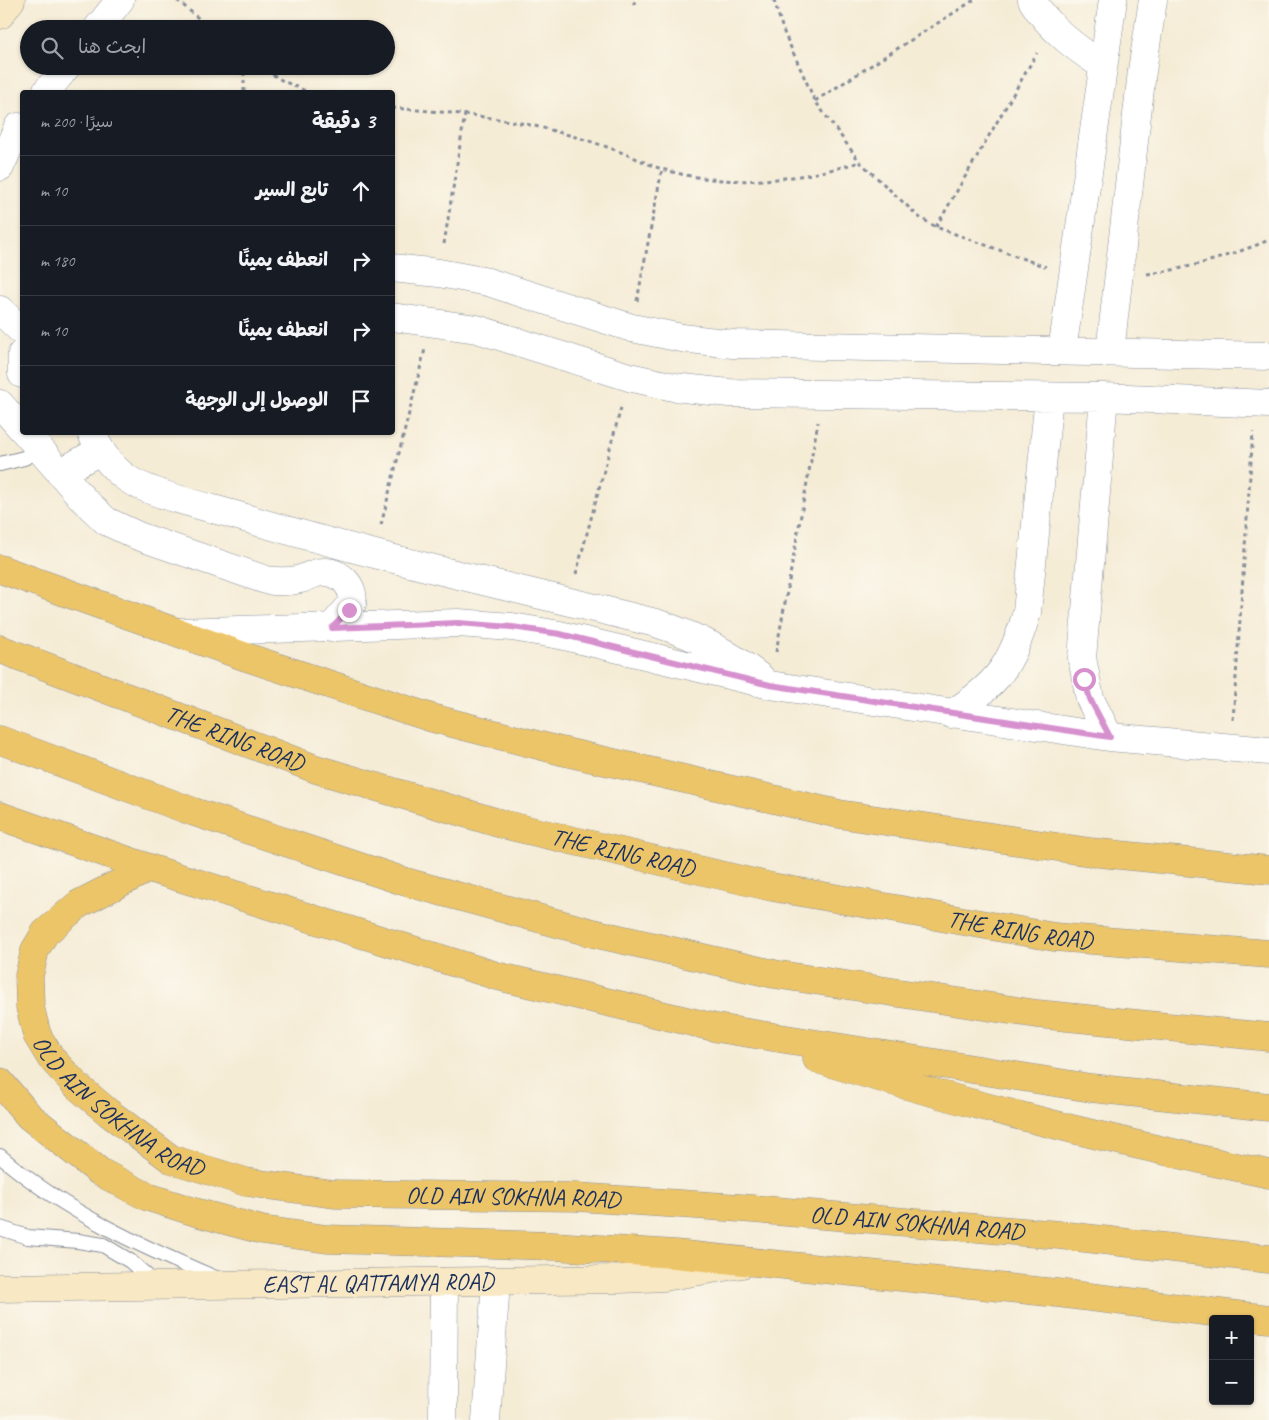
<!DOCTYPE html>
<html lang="ar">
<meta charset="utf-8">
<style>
:root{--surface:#171b24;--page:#20242c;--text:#f1f3f6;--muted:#9ea1a6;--line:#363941}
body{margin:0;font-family:Caveat,"Playpen Sans Arabic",sans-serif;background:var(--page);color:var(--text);direction:rtl}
.controls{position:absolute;right:15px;bottom:15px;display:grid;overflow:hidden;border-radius:5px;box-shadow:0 1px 4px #0004}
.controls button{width:45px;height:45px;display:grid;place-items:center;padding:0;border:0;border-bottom:1px solid var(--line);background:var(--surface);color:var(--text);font:25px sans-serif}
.stop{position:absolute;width:15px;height:15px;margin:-11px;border:4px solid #d690ce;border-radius:50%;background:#fff}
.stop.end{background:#d690ce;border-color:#fff;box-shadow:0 1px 5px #0008}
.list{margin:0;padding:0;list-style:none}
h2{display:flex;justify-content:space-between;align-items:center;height:65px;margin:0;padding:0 20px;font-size:21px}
h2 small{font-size:16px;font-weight:400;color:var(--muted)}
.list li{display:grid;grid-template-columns:32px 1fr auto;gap:15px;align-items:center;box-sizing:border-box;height:70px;padding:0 20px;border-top:1px solid var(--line)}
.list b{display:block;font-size:19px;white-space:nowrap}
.list em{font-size:16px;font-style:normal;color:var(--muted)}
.icon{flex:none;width:28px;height:28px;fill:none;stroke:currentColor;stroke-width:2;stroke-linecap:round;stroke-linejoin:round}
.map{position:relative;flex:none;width:1269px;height:1420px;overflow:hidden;direction:ltr}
.search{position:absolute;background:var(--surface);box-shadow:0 1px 4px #0004;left:20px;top:20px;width:375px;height:55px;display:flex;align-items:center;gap:12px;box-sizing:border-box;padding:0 18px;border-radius:28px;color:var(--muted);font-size:19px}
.panel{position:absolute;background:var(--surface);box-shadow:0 1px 4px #0004;left:20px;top:90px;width:375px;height:345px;border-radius:5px;direction:rtl}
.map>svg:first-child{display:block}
</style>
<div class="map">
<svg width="1269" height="1420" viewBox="0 0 1269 1420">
<rect width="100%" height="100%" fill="#fbf7ec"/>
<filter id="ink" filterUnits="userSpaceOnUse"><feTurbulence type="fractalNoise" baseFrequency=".02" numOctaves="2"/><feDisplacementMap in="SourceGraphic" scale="10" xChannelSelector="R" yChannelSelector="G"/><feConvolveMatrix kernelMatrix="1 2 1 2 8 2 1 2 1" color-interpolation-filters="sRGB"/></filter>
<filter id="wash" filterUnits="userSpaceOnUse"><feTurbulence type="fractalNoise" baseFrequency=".0096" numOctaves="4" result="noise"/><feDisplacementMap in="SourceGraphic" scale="20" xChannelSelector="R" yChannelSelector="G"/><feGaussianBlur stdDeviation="1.12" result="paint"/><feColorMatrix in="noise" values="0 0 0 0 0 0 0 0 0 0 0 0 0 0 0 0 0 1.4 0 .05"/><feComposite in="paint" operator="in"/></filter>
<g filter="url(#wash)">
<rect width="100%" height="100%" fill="#f5ecd6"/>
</g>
<g filter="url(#ink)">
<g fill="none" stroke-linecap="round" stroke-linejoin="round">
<defs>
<path id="lane" d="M 0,464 L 24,458 L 40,450
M 0,1156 C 65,1212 140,1246 218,1279
M 0,1228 L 28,1237 L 78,1241 L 103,1245 L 130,1261 L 156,1284"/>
<path id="street" d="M 1032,0 C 1049,28 1074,47 1102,65
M 97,29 L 120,0
M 46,92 L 67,66
M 0,167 L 18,127
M 392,268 L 439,273 L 488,282 L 632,328 L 682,338 L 733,344 L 1269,356
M 0,310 L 22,331
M 392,317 L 477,329 L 629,377 L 674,387 L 729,393 L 1104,397 L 1269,404
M 1062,351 L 1113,0
M 1110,352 L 1142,71 L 1153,0
M 22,354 L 22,374
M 1104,397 L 1082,658 L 1090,699 L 1109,737
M 0,404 L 22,429
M 25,432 L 84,500 L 106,521 L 138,536 L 266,580 C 278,582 289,582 301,579 C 308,577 315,572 323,572 C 340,571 356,587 352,604 L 331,628
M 91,432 C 100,451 110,467 128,479 C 150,494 208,507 235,515 C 373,557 516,588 656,623 C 698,637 726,651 761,678
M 60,473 L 99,451
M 177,632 L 458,623 L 512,627 L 560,635 L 770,685 L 1109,737 L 1269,751
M 951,714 C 997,685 1012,665 1027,612 L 1049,397
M 443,1420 L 444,1282
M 486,1420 L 496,1282"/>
<g id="secondary">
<path d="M 0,15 L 11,0"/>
<path id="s1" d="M 0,1288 L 620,1279 L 664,1277 L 742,1264"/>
</g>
<g id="primary">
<path id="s2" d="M 149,868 L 79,904 L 45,933 L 35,950 L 29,976 L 30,1007 L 37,1035 L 51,1058 L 77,1086 L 109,1113 L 171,1159 L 246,1182 L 334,1194 L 576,1197 L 740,1208 L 1059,1235 L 1269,1259"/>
<path d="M 0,1082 L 29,1116 L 100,1172 L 148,1197 L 195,1212 L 262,1230 L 327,1239 L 554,1246 L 675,1254 L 1057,1293 L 1269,1319"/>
</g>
<g id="highway">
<path d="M 0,569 L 246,657 L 432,718 L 561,751 L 839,814 L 1090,852 L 1269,870"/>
<path id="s3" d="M 0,649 L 316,769 L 502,824 L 772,887 L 1054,937 L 1269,954"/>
<path d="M 0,740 L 194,812 L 406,882 L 593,933 L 774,974 L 1037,1014 L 1269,1037"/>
<path d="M 0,816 L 149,868 L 497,976 L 717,1028 L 1091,1088 L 1269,1107"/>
<path d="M 817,1059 C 965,1104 1117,1142 1269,1174"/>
</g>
</defs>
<use href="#lane" stroke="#888e9a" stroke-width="16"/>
<use href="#street" stroke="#888e9a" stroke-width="29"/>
<use href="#secondary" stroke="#888e9a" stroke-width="29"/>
<use href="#primary" stroke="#888e9a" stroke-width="29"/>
<use href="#highway" stroke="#888e9a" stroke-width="29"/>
<path stroke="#888e9a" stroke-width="3" stroke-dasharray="4 4" stroke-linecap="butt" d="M 177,0 L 211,29
M 774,0 L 783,30 L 815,101 L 860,162 L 919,217 L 936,227 L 1046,267
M 633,5 L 636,0
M 259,66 L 283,81 L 308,92
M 244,92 L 244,66
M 815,101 L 974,0
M 392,108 C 444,112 496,116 547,129 C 573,136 598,143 623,153 C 636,158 649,165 662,169 C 727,189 796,181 860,162
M 936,227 L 1037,53
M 444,244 L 465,114
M 1147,274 C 1189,269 1230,256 1269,240
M 637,301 L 662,169
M 381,525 L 425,349
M 576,574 L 622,404
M 776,652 L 818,422
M 1233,720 L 1253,432"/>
<use href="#lane" stroke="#fff" stroke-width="14"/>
<use href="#street" stroke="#fff" stroke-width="28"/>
<use href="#secondary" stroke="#f8e8c3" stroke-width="28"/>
<use href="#primary" stroke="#edc569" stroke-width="28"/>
<use href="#highway" stroke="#edc569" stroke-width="28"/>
</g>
</g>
<g fill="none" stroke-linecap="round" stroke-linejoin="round" filter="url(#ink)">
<path stroke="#d690ce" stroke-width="6" d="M 349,610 L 332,628 L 458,623 L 512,627 L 560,634 L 770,685 L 1110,737 L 1090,699 L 1084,679"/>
</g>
<g text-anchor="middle" stroke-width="4.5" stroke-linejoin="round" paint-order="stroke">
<g font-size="24" fill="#1b2f5e" stroke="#fbf7ec">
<text dy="8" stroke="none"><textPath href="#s3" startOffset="251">THE RING ROAD</textPath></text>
<text dy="8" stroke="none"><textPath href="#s3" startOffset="656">THE RING ROAD</textPath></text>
<text dy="8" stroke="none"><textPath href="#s3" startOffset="1061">THE RING ROAD</textPath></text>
<text dy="8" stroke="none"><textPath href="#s2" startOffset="340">OLD AIN SOKHNA ROAD</textPath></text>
<text dy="8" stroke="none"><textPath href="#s2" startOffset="760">OLD AIN SOKHNA ROAD</textPath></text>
<text dy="8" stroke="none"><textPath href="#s2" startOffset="1165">OLD AIN SOKHNA ROAD</textPath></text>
<text dy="8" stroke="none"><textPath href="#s1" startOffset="378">EAST AL QATTAMYA ROAD</textPath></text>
</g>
</g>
</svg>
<div class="controls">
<button>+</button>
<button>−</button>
</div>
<div class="stop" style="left:1084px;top:679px"></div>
<div class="stop end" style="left:349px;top:610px"></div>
<div class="search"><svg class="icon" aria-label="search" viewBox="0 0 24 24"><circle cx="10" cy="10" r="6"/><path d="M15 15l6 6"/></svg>ابحث هنا</div>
<section class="panel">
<h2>3 دقيقة<small>سيرًا · 200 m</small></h2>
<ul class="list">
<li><svg class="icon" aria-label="ahead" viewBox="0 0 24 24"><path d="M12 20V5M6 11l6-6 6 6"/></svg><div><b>تابع السير</b></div><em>10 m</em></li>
<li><svg class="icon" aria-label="right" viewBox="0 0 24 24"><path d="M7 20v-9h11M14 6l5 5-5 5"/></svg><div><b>انعطف يمينًا</b></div><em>180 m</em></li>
<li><svg class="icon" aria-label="right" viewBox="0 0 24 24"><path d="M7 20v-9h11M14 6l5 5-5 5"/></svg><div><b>انعطف يمينًا</b></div><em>10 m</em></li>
<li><svg class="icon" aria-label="arrive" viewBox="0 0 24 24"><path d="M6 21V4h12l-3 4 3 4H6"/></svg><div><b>الوصول إلى الوجهة</b></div></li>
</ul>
</section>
</div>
